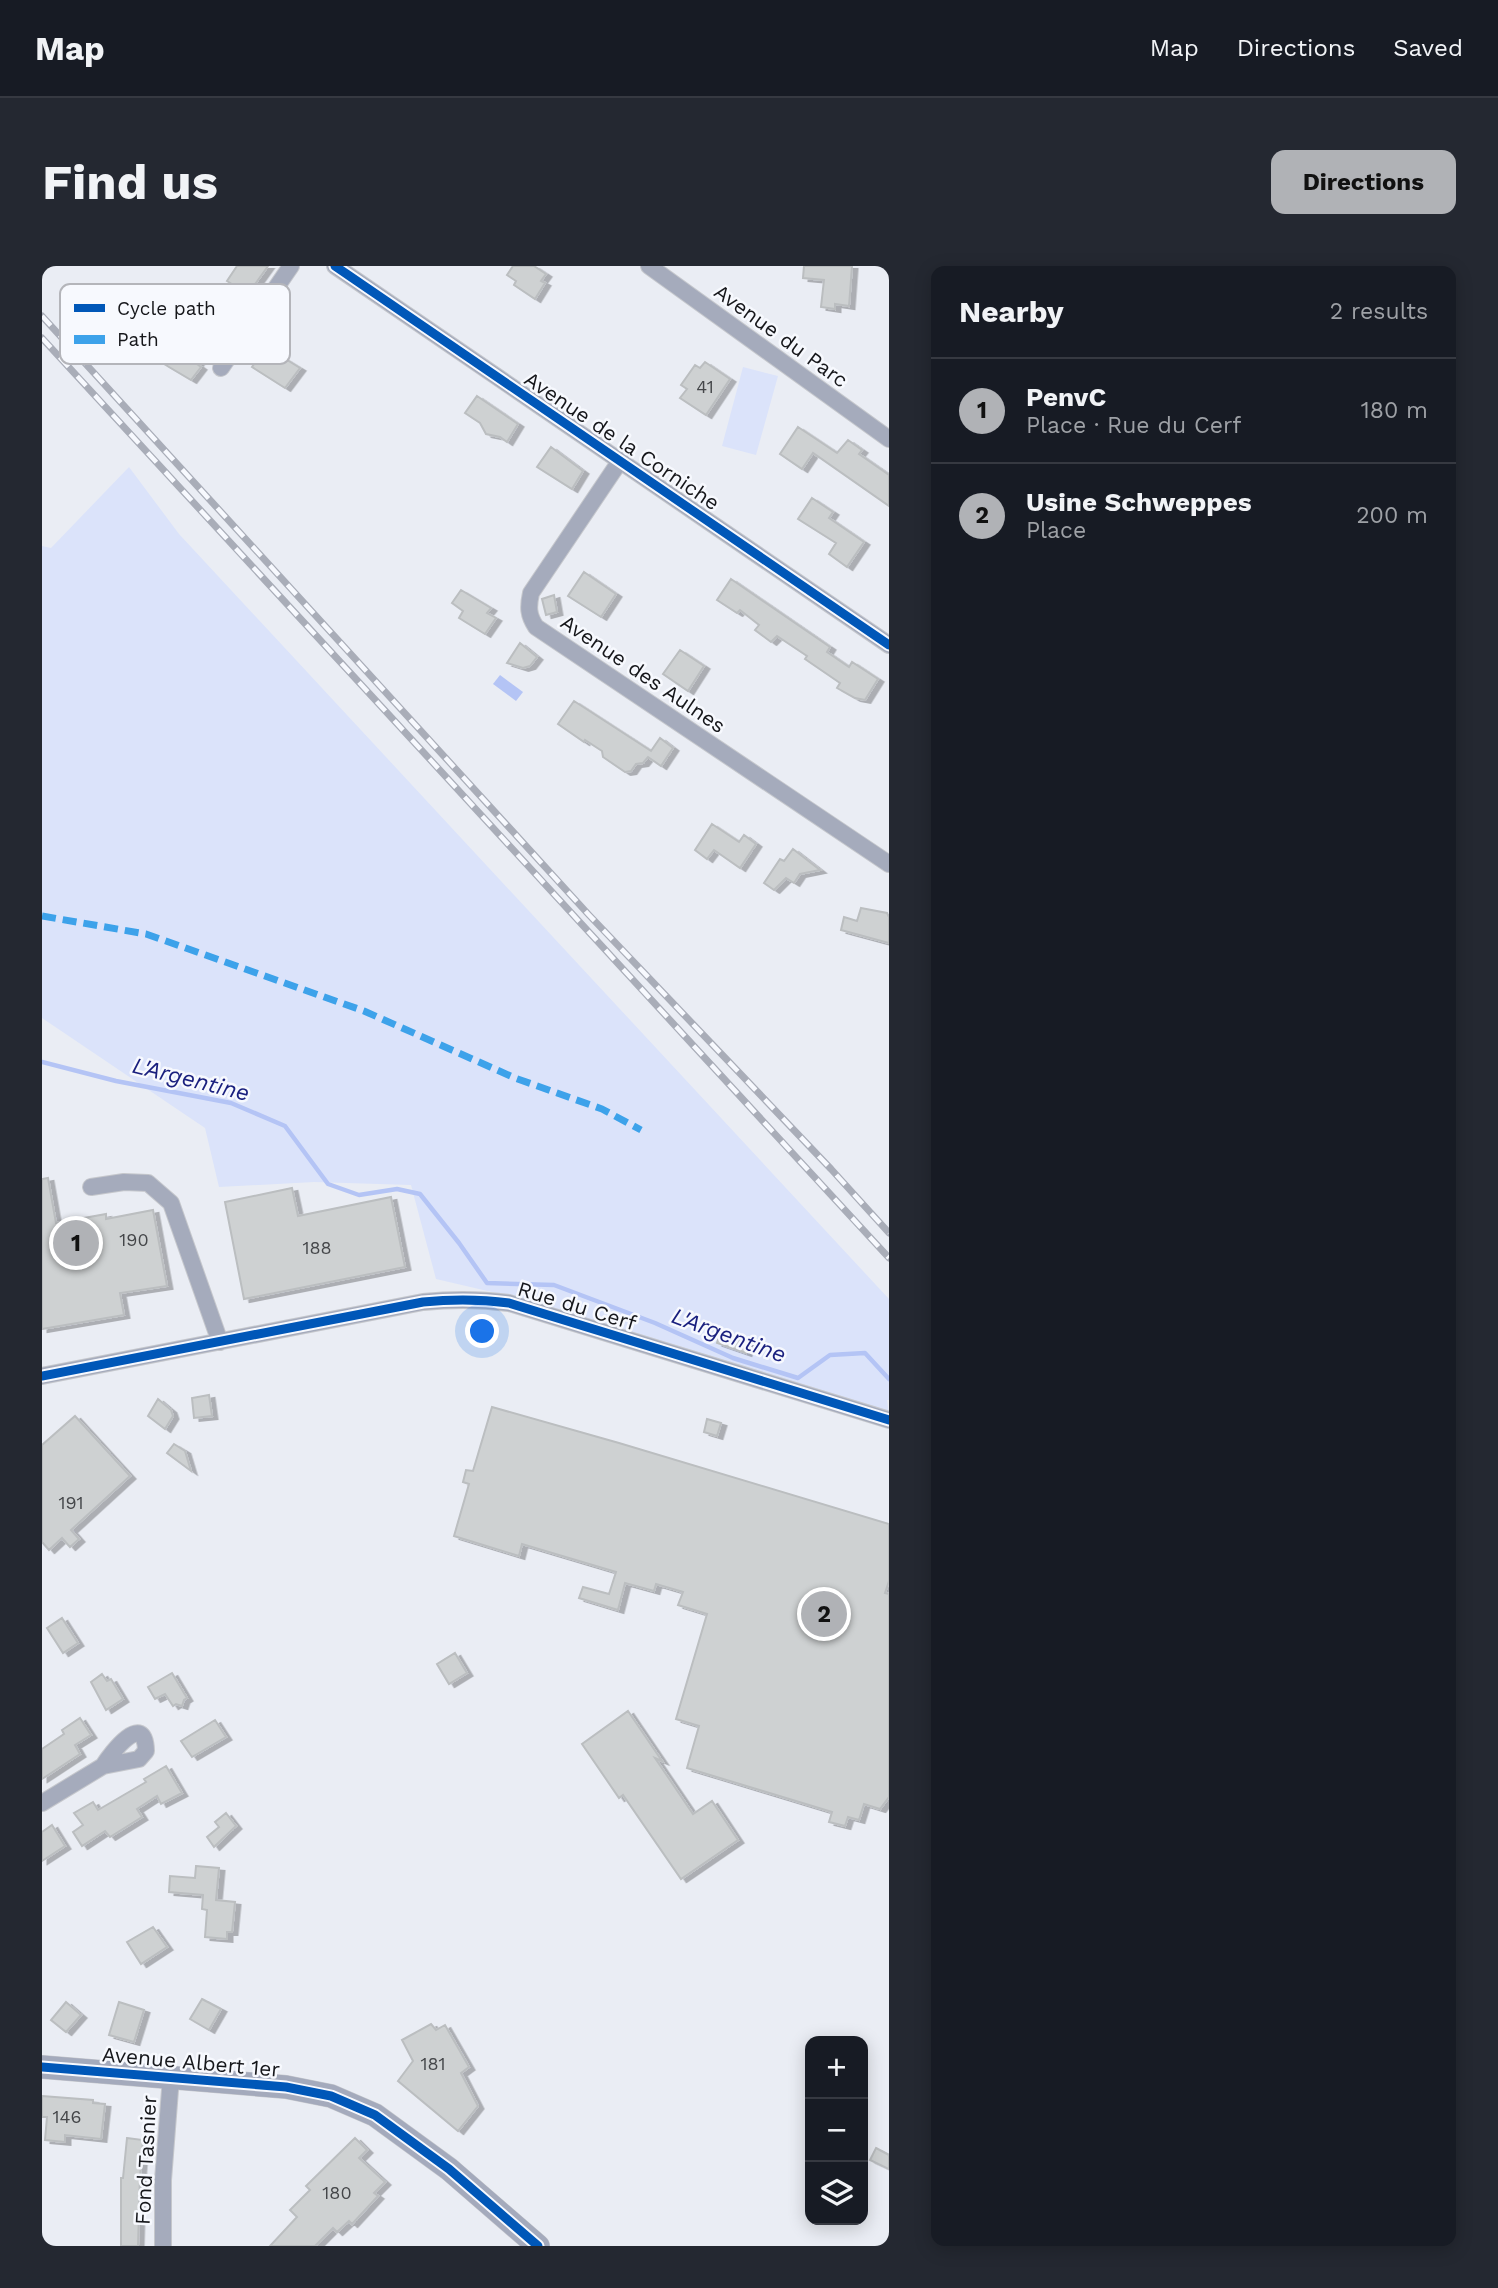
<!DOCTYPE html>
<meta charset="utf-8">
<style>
:root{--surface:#171b24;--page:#242831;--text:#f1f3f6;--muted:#9ea1a6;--line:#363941;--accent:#b0b2b6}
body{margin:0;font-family:"Work Sans",sans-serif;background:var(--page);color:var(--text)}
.controls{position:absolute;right:21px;bottom:21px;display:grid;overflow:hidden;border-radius:14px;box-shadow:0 4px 18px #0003}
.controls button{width:63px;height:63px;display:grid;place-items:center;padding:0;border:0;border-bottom:2px solid var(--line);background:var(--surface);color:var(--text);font:35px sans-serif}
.you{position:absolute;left:441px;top:1066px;width:24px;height:24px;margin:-18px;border:5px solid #fff;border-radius:50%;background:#1a73e8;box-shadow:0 0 0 10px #1a73e833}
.badge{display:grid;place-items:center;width:46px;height:46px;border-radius:50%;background:var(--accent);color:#111;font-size:23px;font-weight:700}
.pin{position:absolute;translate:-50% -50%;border:4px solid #fff;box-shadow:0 2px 7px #0006}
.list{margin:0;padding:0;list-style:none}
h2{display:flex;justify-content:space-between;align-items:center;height:91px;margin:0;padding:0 28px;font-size:30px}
h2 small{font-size:23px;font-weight:400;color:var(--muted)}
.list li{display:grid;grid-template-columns:46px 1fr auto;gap:21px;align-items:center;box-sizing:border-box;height:105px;padding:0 28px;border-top:2px solid var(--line)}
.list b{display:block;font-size:26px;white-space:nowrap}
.list p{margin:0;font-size:23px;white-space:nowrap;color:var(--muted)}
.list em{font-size:23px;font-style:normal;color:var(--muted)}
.icon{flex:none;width:38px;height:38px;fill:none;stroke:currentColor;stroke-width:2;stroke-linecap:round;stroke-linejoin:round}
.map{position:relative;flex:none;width:847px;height:1980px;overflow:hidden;border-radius:14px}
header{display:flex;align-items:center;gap:42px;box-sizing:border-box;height:98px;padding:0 35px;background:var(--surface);border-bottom:2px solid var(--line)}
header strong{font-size:33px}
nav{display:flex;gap:38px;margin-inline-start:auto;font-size:24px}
.intro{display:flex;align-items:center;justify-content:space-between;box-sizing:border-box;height:168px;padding:0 42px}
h1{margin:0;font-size:49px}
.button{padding:18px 32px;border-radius:14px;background:var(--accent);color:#111;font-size:24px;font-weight:700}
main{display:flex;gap:42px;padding:0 42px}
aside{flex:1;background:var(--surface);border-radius:14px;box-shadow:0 4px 18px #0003}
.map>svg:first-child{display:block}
</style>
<header>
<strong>Map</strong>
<nav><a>Map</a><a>Directions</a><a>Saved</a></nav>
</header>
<div class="intro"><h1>Find us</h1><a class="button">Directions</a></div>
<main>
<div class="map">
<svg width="847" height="1980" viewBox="0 0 847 1980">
<defs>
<filter id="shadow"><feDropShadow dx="5.5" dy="3" stdDeviation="0" flood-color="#0004"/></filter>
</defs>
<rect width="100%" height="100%" fill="#eaedf4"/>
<path fill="#dbe3fa" d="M 701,101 L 736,110 L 714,189 L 680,180 Z
M 87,201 L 137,268 L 847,1033 L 847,1134 L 845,1134 L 847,1148 L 496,1041 L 489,1035 L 394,1013 L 369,919 L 272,916 L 177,921 L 163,862 L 0,752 L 0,280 L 9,282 Z"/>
<path fill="#b4c4f5" d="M 458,409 L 481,426 L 474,435 L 451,418 Z"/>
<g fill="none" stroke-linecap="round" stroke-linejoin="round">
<path stroke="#b4c4f5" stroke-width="4.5" d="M 0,796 L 74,815 L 189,837 L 243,860 L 286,918 L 317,929 L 355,923 L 378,928 L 417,977 L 445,1017 L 512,1019 L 613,1057 L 691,1092 L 756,1112 L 788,1089 L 823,1087 L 847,1113"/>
</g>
<path fill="#ced1d2" stroke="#bbbec0" stroke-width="2" filter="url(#shadow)" d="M 195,0 L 226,0 L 206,28 L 185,15 Z
M 471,0 L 492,0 L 504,8 L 499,15 L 503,17 L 493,33 L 472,19 L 474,15 L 465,9 Z
M 762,0 L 810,0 L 807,40 L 793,38 L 793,43 L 779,41 L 782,14 L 761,12 Z
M 129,71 L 159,92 L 155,98 L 159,101 L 149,114 L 122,98 L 125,93 L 117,88 Z
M 224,81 L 258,102 L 243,122 L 210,101 Z
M 663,96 L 688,113 L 664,149 L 638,132 L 645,123 L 639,119 L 653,99 L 658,102 Z
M 435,130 L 476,158 L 465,176 L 458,171 L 444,168 L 438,157 L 423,147 Z
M 756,161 L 795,187 L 806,174 L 820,184 L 817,188 L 847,209 L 847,240 L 771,187 L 760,203 L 738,188 Z
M 509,181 L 541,205 L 530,223 L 495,201 Z
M 770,232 L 791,246 L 787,252 L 822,276 L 805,301 L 787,288 L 794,277 L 756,253 Z
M 542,306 L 574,328 L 559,351 L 526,330 Z
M 689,313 L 788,381 L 785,386 L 807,401 L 810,396 L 836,413 L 823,434 L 813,432 L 795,422 L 798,417 L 763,393 L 765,390 L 735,370 L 729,376 L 713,364 L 717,359 L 698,344 L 695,347 L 675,334 Z
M 419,324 L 449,342 L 445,347 L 454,352 L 443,368 L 417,352 L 421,345 L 410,337 Z
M 512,329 L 515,346 L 504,349 L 500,333 Z
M 478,377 L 495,391 L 488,400 L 481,402 L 465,397 Z
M 638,384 L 662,400 L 646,425 L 621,408 Z
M 532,435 L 609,485 L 618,472 L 631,482 L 619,500 L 606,491 L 601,497 L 594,498 L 589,505 L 583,506 L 561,491 L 560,485 L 543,474 L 542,476 L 516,458 Z
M 670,558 L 697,576 L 702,569 L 714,578 L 698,602 L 672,584 L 665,593 L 653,584 Z
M 751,583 L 778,604 L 758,608 L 752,617 L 744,612 L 732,624 L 722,617 L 738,593 L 742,595 Z
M 819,642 L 845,647 L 847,651 L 847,677 L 799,664 L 802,651 L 815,655 Z
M 6,912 L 14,957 L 64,948 L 64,953 L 111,944 L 125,1020 L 78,1027 L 82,1049 L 0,1063 L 0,913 Z
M 250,922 L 256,950 L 349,931 L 363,1001 L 202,1033 L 183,936 Z
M 679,1065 L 708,1076 L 704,1087 L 675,1077 Z
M 167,1129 L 170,1150 L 152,1152 L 150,1132 Z
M 116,1133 L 129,1144 L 131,1150 L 123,1163 L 106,1150 Z
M 450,1141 L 577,1177 L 847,1258 L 847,1315 L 843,1327 L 847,1328 L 847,1531 L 838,1543 L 822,1538 L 817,1554 L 806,1551 L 803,1560 L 787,1556 L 790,1546 L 645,1502 L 657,1460 L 634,1453 L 665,1348 L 636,1339 L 641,1326 L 614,1318 L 612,1325 L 583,1317 L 576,1344 L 537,1332 L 541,1321 L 567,1328 L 574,1306 L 480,1278 L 477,1290 L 412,1270 L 427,1218 L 421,1216 L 424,1204 L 431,1205 Z
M 33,1150 L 88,1210 L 29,1264 L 37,1273 L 28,1281 L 20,1272 L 7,1284 L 0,1276 L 0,1179 Z
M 665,1153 L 679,1157 L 675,1170 L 662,1166 Z
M 132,1178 L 143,1185 L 149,1205 L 125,1187 Z
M 20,1352 L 36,1377 L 21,1387 L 5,1362 Z
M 413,1387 L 425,1407 L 407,1418 L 395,1398 Z
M 130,1407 L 145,1432 L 142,1434 L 140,1440 L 134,1438 L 131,1440 L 123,1428 L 113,1433 L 106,1421 Z
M 60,1408 L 65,1415 L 69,1413 L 81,1433 L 64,1444 L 49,1416 Z
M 586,1445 L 620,1495 L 613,1492 L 651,1548 L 670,1535 L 696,1574 L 639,1613 L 581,1529 L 577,1532 L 540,1478 Z
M 38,1452 L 49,1469 L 33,1479 L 38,1488 L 0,1513 L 0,1483 L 22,1468 L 20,1464 Z
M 173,1454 L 184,1471 L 150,1491 L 139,1475 Z
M 124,1500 L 140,1527 L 119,1538 L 115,1530 L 95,1543 L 100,1551 L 68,1571 L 63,1565 L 40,1580 L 31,1566 L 41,1559 L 32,1547 L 51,1536 L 56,1544 L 104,1516 L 102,1513 Z
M 184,1547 L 194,1560 L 172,1581 L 165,1571 L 177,1561 L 173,1556 Z
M 10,1559 L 23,1580 L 0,1595 L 0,1566 Z
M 154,1600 L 177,1602 L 174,1634 L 193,1636 L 190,1666 L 185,1666 L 185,1673 L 163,1671 L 165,1644 L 160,1643 L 161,1629 L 127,1626 L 128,1610 L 153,1612 Z
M 111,1661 L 125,1681 L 99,1698 L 85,1676 Z
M 160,1733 L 179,1743 L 167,1764 L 148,1753 Z
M 24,1736 L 39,1749 L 24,1766 L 9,1754 Z
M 77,1736 L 102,1744 L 92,1776 L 67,1769 Z
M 389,1758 L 394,1764 L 403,1759 L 427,1801 L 419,1807 L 436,1840 L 416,1865 L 356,1815 L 371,1795 L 360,1774 Z
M 0,1830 L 51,1834 L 51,1837 L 63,1838 L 59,1873 L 23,1869 L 23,1876 L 3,1874 L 5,1851 L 0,1851 Z
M 85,1872 L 101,1874 L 98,1911 L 96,1980 L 79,1980 L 79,1912 L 81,1912 Z
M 313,1872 L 325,1884 L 317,1892 L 343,1916 L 332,1927 L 336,1930 L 310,1958 L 307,1955 L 295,1966 L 291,1962 L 273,1980 L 228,1980 L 255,1951 L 248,1944 L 268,1924 L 264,1920 Z
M 834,1882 L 847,1889 L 847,1903 L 828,1894 Z"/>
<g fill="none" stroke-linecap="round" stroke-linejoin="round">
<defs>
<path id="street" d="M 293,0 L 847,379
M 607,0 L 847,173
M 179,102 L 249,0
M 578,195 L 489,327 C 486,341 486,349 494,361 L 847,598
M 49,921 L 82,916 L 106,917 L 129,937 L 178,1076
M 0,1110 L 381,1036 C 410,1033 438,1033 467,1037 L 847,1154
M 0,1537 L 61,1500 L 97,1493 L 104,1485 C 103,1443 69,1487 61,1500
M 121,1980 L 121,1914 L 129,1811"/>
<path id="secondary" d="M 0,1801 L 244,1821 L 289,1830 L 333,1849 L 407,1903 L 496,1980"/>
</defs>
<use href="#street" stroke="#c5c7cc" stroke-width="18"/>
<use href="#secondary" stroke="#c5c7cc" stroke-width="24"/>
<use href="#street" stroke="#a5abbc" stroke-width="16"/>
<use href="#secondary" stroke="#a4aabc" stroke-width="23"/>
<defs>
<path id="rail" d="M 0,50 L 547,649 L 789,903 L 847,967
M 0,72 L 847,992"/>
</defs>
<use href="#rail" stroke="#a9adb8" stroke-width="7"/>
<use href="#rail" stroke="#f7f9fe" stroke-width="4.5" stroke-dasharray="13" stroke-linecap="butt"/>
<path stroke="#3da2ea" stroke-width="7" stroke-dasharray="14 7" stroke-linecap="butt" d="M 0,650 L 104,668 L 322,745 L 473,812 L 560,843 L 599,864"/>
<defs>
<path id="cycleway" d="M 293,0 L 847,379
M 0,1110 L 381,1036 C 410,1033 438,1033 467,1037 L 847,1154
M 0,1801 L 244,1821 L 289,1830 L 333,1849 L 407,1903 L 496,1980"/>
</defs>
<use href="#cycleway" stroke="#f7f9fe" stroke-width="13"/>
<use href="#cycleway" stroke="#0057b8" stroke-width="9"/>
</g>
<g text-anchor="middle" stroke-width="5" stroke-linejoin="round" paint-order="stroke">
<g font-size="18" fill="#444649">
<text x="663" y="127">41</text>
<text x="92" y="980">190</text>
<text x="275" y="988">188</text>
<text x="29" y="1243">191</text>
<text x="391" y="1804">181</text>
<text x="25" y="1857">146</text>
<text x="295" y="1933">180</text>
</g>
<g font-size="21" fill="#16171b" stroke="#f7f9fe">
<text transform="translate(739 70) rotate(36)" y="7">Avenue du Parc</text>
<text transform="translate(580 175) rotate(34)" y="7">Avenue de la Corniche</text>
<text transform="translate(601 408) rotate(34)" y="7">Avenue des Aulnes</text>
<text transform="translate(535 1040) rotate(17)" y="7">Rue du Cerf</text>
<text transform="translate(149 1796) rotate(5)" y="7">Avenue Albert 1er</text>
<text transform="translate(104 1894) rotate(-87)" y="7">Fond Tasnier</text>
</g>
<g font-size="23" font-style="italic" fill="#191f7e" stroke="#f7f9fe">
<text transform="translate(149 813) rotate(14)" y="8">L'Argentine</text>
<text transform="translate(687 1069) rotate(20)" y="8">L'Argentine</text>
</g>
</g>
<rect x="18" y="18" width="230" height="80" rx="10" fill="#f7f9fe" stroke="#b4b5ba" stroke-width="2"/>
<rect x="32" y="38" width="31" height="8" fill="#0057b8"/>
<rect x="32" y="69" width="31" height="9" fill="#3da2ea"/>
<g font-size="19" fill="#16171b">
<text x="75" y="49">Cycle path</text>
<text x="75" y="80">Path</text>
</g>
</svg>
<div class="controls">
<button>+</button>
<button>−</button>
<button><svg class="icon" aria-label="layers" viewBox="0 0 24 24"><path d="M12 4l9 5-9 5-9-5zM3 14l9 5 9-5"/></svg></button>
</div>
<div class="you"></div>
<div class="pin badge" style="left:34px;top:977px">1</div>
<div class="pin badge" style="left:782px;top:1348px">2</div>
</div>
<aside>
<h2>Nearby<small>2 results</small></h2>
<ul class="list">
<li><span class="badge">1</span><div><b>PenvC</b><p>Place · Rue du Cerf</p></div><em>180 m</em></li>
<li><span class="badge">2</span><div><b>Usine Schweppes</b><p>Place</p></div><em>200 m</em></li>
</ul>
</aside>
</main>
